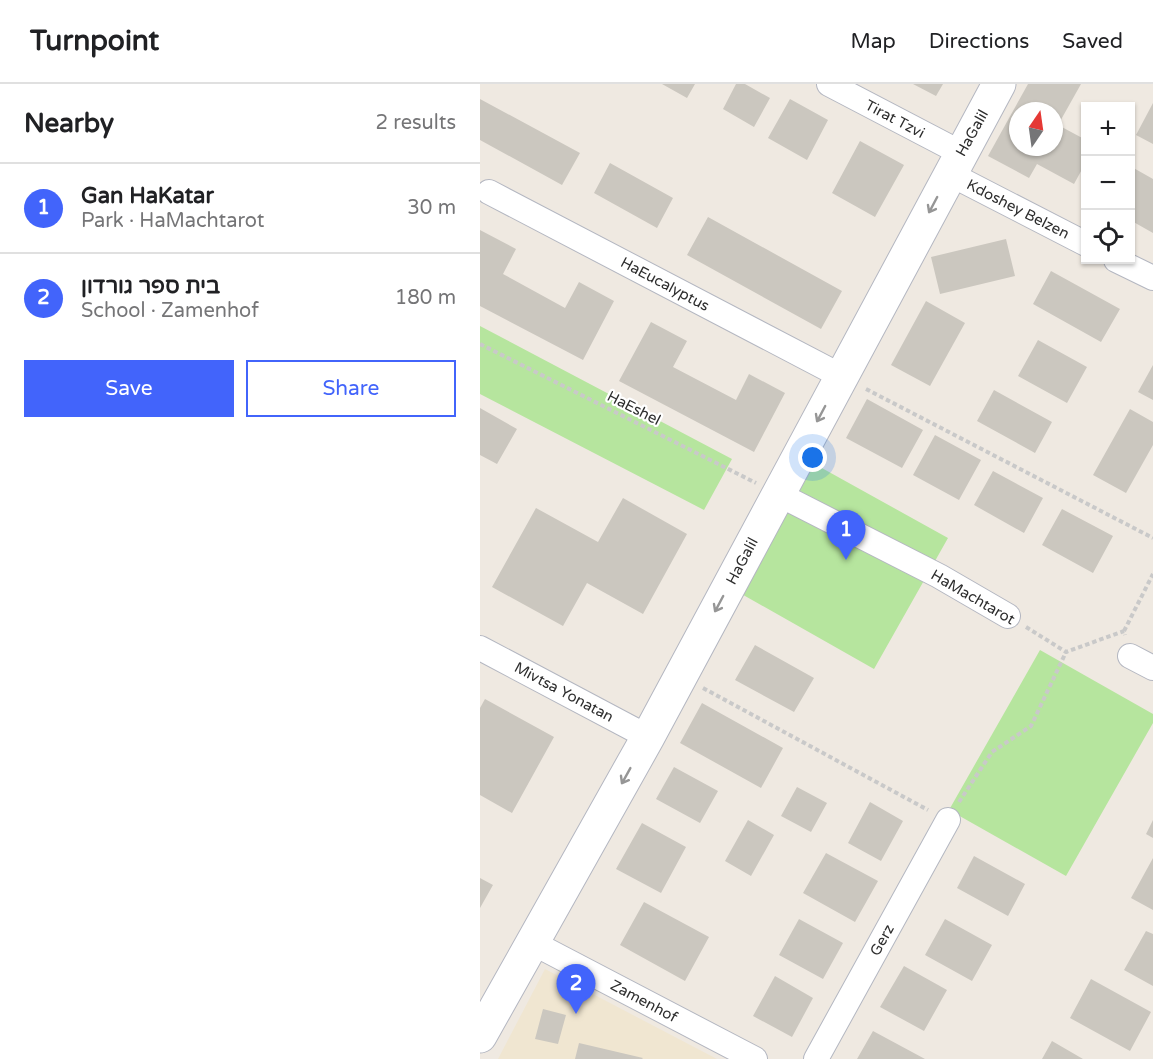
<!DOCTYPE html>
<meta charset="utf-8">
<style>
:root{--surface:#fff;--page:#f2f2f2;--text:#202124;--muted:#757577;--line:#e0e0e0;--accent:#4264fb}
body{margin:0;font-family:"Varela Round",Heebo,sans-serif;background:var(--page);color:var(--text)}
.controls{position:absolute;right:18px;top:18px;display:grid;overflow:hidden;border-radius:0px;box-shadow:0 2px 4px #0004}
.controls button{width:54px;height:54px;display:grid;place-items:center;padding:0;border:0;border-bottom:2px solid var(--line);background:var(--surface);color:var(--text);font:30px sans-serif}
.compass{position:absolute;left:529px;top:18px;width:54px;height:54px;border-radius:50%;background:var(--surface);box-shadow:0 2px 4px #0004;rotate:13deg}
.you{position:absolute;left:333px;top:374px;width:21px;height:21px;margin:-15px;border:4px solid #fff;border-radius:50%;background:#1a73e8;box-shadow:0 0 0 9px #1a73e833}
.badge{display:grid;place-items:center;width:39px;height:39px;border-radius:50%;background:var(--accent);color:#fff;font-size:20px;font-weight:700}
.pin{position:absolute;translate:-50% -50px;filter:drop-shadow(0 2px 3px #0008)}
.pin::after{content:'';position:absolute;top:32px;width:21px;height:18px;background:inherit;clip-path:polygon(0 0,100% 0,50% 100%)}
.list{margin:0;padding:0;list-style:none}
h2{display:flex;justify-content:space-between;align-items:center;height:78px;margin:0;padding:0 24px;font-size:26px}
h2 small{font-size:20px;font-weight:400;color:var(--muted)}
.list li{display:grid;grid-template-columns:39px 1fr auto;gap:18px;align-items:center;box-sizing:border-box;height:90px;padding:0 24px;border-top:2px solid var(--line)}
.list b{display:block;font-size:22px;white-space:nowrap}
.list p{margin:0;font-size:20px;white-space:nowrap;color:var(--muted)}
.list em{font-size:20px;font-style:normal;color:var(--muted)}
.actions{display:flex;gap:12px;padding:18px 24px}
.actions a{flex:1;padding:14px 0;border:2px solid var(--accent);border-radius:0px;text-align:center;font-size:21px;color:var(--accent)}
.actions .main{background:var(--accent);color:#fff}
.icon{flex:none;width:33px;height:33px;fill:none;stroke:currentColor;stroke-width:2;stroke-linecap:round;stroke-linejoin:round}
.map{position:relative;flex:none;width:673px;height:975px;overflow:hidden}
header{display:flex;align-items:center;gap:36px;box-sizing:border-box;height:84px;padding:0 30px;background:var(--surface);border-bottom:2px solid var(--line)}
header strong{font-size:28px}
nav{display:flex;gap:33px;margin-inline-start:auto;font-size:21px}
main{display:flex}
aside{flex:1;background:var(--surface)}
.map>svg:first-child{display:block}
</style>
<header>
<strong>Turnpoint</strong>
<nav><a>Map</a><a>Directions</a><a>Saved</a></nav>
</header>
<main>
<aside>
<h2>Nearby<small>2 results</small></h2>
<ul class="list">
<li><span class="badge">1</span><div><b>Gan HaKatar</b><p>Park · HaMachtarot</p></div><em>30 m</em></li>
<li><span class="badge">2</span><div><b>בית ספר גורדון</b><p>School · Zamenhof</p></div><em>180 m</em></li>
</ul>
<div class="actions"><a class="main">Save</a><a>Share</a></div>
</aside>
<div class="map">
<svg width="673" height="975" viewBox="0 0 673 975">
<rect width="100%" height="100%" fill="#efe9e1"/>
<path fill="#f0e6d1" d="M 65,885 L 237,975 L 18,975 Z"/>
<path fill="#b6e59e" d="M 0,242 L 252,375 L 224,426 L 0,310 Z
M 331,378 L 468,454 L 394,585 L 258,508 Z
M 560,566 L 673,630 L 673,639 L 586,792 L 469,726 Z"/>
<path fill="#cbc7bf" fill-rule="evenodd" d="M 182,0 L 215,0 L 207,14 Z
M 256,0 L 265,0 L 290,14 L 274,43 L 243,25 Z
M 433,0 L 463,0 L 456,12 Z
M 548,0 L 601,0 L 578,41 L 606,56 L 606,78 L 594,100 L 557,80 L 549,94 L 508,72 ZM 538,27 L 574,27 L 574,63 L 538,63 Z
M 0,15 L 100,69 L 82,101 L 0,56 Z
M 310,15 L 348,36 L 327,76 L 288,54 Z
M 673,19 L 673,60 L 656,51 Z
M 380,57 L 424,81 L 395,133 L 352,109 Z
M 130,79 L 193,114 L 177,144 L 114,109 Z
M 650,82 L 673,95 L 673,149 L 650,136 Z
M 228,133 L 362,207 L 341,245 L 207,171 Z
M 0,146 L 36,165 L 23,190 L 85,224 L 99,198 L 134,217 L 103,276 L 0,222 Z
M 526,155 L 535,192 L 460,210 L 451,173 Z
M 571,187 L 640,225 L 621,258 L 553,220 Z
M 446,217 L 485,239 L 450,302 L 411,281 Z
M 171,238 L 207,257 L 193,283 L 256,316 L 269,290 L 305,309 L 274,368 L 139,297 Z
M 558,256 L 607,283 L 587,319 L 538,292 Z
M 673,281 L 673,316 L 658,308 Z
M 514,306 L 572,338 L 555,369 L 497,337 Z
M 387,315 L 443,346 L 422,384 L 366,354 Z
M 0,324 L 37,345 L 17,380 L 0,371 Z
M 650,325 L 673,338 L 673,361 L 646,409 L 613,391 Z
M 455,351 L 501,376 L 479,416 L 433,391 Z
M 513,387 L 563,414 L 544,449 L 494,421 Z
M 143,414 L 207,450 L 163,530 L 107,499 L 83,542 L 12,503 L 56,424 L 118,458 Z
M 582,425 L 633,452 L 613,489 L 562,461 Z
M 275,561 L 334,594 L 314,628 L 255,596 Z
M 5,615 L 74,653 L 32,729 L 0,711 L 0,624 Z
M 222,619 L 303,664 L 281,704 L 200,659 Z
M 194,683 L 238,707 L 220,739 L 176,715 Z
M 317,703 L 347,719 L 331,748 L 301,732 Z
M 390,718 L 423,737 L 401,777 L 368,759 Z
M 268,736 L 294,751 L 271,792 L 245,777 Z
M 673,736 L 673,754 L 666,750 Z
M 162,739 L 206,763 L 181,809 L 136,785 Z
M 346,769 L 398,797 L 375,838 L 323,809 Z
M 494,772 L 545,800 L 528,832 L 477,804 Z
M 673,774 L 673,826 L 651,814 Z
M 0,794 L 13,801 L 0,824 Z
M 164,818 L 229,853 L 205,897 L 140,861 Z
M 319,835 L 363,859 L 343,895 L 299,871 Z
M 465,835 L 512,861 L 492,897 L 445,871 Z
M 666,847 L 673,850 L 673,902 L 644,886 Z
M 424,882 L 467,906 L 444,947 L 400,923 Z
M 295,892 L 333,914 L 312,953 L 273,932 Z
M 611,895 L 671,928 L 650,967 L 590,934 Z
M 63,925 L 86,931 L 78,960 L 55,955 Z
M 393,947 L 445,975 L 377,975 Z
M 572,957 L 603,975 L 562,975 Z
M 99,959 L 163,974 L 162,975 L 95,975 Z"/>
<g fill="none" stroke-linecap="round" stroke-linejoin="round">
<defs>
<path id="street" d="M 349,0 L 481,69
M 470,90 L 606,160
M 9,108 L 361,292
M 636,176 L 673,194
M 298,410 L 459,492 L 528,532
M 0,564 L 168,653
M 650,572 L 673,584
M 53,859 L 275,975
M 336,975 L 468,736"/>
<path id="secondary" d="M 0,952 L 168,653 L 519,0"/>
</defs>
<use href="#street" stroke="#b4b7c1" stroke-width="26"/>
<use href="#secondary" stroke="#b4b7c1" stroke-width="35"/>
<path stroke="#c9c9c9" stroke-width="4" stroke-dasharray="4.5 3" stroke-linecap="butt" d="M 0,260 L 276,399
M 386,305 L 673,454
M 546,543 L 586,568 L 644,547 L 645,551
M 644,547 L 673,490
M 223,604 L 448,726
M 479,718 L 512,668 L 551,642 L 586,568"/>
<use href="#street" stroke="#fff" stroke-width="24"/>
<use href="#secondary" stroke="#fff" stroke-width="33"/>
</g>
<defs><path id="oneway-shaft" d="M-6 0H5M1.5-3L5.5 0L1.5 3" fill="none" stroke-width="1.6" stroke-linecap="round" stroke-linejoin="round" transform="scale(1.5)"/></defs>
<g stroke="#969696">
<use href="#oneway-shaft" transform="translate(453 121) rotate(118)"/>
<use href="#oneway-shaft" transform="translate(341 330) rotate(118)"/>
<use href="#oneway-shaft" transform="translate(239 520) rotate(118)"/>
<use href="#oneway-shaft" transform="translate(146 692) rotate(119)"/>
</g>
<g text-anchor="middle" stroke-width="4.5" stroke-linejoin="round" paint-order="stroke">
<g font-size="15" fill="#2e2e2e" stroke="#fff">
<text transform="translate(415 35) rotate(28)" y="5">Tirat Tzvi</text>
<text transform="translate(492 49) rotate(-61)" y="5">HaGalil</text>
<text transform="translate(538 125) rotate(27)" y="5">Kdoshey Belzen</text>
<text transform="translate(185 200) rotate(28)" y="5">HaEucalyptus</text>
<text transform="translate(154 324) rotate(27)" y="5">HaEshel</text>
<text transform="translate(262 477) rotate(-62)" y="5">HaGalil</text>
<text transform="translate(493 513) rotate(30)" y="5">HaMachtarot</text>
<text transform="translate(84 608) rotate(28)" y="5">Mivtsa Yonatan</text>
<text transform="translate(402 856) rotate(-61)" y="5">Gerz</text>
<text transform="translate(164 917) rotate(28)" y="5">Zamenhof</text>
</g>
</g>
</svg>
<div class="controls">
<button>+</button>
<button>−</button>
<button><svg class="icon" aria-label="locate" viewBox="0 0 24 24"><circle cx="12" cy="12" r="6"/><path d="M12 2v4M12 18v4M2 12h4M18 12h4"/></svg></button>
</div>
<svg class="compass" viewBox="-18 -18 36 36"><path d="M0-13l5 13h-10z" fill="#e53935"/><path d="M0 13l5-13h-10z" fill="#757577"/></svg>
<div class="you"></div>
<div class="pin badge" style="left:366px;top:476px">1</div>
<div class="pin badge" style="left:96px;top:930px">2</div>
</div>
</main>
